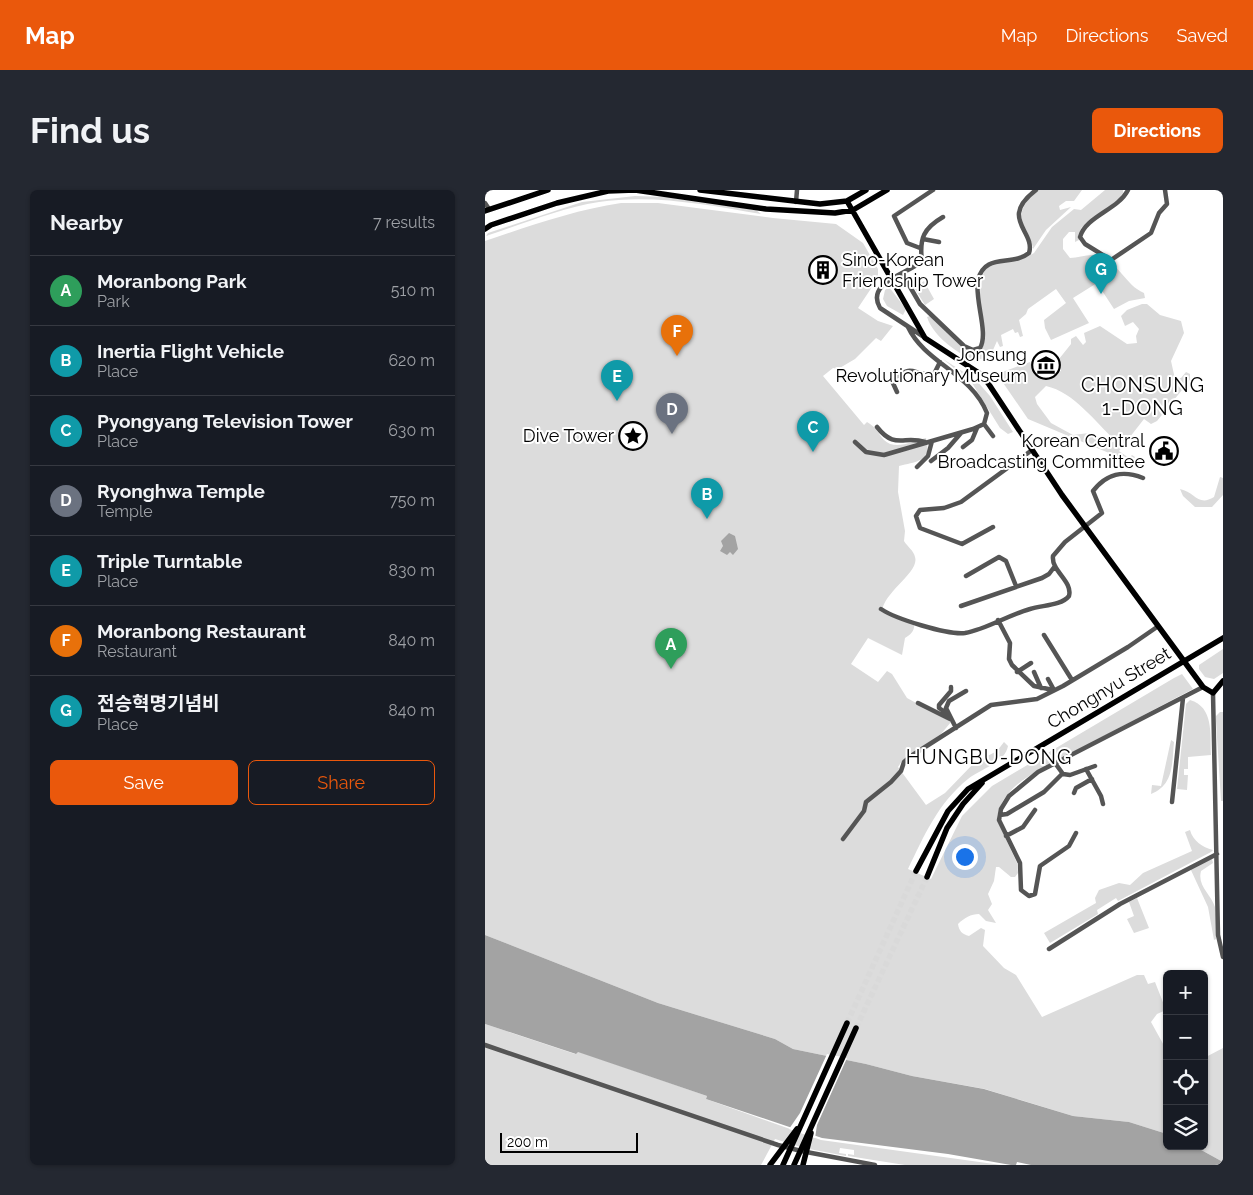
<!DOCTYPE html>
<meta charset="utf-8">
<style>
:root{--surface:#171b24;--page:#242831;--text:#f1f3f6;--muted:#9ea1a6;--line:#363941;--accent:#ea580c}
body{margin:0;font-family:Raleway,"Noto Sans KR",sans-serif;background:var(--page);color:var(--text)}
.controls{position:absolute;right:15px;bottom:15px;display:grid;overflow:hidden;border-radius:8px;box-shadow:0 1px 4px #0004}
.controls button{width:45px;height:45px;display:grid;place-items:center;padding:0;border:0;border-bottom:1px solid var(--line);background:var(--surface);color:var(--text);font:25px sans-serif}
.scale{position:absolute;left:15px;bottom:12px;width:138px;box-sizing:border-box;padding-left:5px;border:2px solid #000;border-top:0;font-size:14px;line-height:18px;white-space:nowrap;color:#000;-webkit-text-stroke:4px #fff;paint-order:stroke}
.you{position:absolute;left:479px;top:666px;width:18px;height:18px;margin:-12px;border:4px solid #fff;border-radius:50%;background:#1a73e8;box-shadow:0 0 0 8px #1a73e833}
.badge{display:grid;place-items:center;width:32px;height:32px;border-radius:50%;background:var(--accent);color:#fff;font-size:16px;font-weight:700}
.pin{position:absolute;translate:-50% -41px;filter:drop-shadow(0 1px 2px #0008)}
.pin::after{content:'';position:absolute;top:26px;width:18px;height:15px;background:inherit;clip-path:polygon(0 0,100% 0,50% 100%)}
.list{margin:0;padding:0;list-style:none}
h2{display:flex;justify-content:space-between;align-items:center;height:65px;margin:0;padding:0 20px;font-size:21px}
h2 small{font-size:16px;font-weight:400;color:var(--muted)}
.list li{display:grid;grid-template-columns:32px 1fr auto;gap:15px;align-items:center;box-sizing:border-box;height:70px;padding:0 20px;border-top:1px solid var(--line)}
.list b{display:block;font-size:19px;white-space:nowrap}
.list p{margin:0;font-size:16px;white-space:nowrap;color:var(--muted)}
.list em{font-size:16px;font-style:normal;color:var(--muted)}
.actions{display:flex;gap:10px;padding:15px 20px}
.actions a{flex:1;padding:11px 0;border:1px solid var(--accent);border-radius:8px;text-align:center;font-size:18px;color:var(--accent)}
.actions .main{background:var(--accent);color:#fff}
.icon{flex:none;width:28px;height:28px;fill:none;stroke:currentColor;stroke-width:2;stroke-linecap:round;stroke-linejoin:round}
.map{position:relative;flex:none;width:738px;height:975px;overflow:hidden;border-radius:8px}
header{display:flex;align-items:center;gap:30px;box-sizing:border-box;height:70px;padding:0 25px;background:var(--accent);color:#fff}
header strong{font-size:24px}
nav{display:flex;gap:28px;margin-inline-start:auto;font-size:18px}
.intro{display:flex;align-items:center;justify-content:space-between;box-sizing:border-box;height:120px;padding:0 30px}
h1{margin:0;font-size:35px}
.button{padding:12px 22px;border-radius:8px;background:var(--accent);color:#fff;font-size:18px;font-weight:700}
main{display:flex;gap:30px;padding:0 30px}
aside{flex:1;background:var(--surface);border-radius:8px;box-shadow:0 1px 4px #0004}
.map>svg:first-child{display:block}
</style>
<header>
<strong>Map</strong>
<nav><a>Map</a><a>Directions</a><a>Saved</a></nav>
</header>
<div class="intro"><h1>Find us</h1><a class="button">Directions</a></div>
<main>
<aside>
<h2>Nearby<small>7 results</small></h2>
<ul class="list">
<li><span class="badge" style="background:#2e9e5b">A</span><div><b>Moranbong Park</b><p>Park</p></div><em>510 m</em></li>
<li><span class="badge" style="background:#0f9aa8">B</span><div><b>Inertia Flight Vehicle</b><p>Place</p></div><em>620 m</em></li>
<li><span class="badge" style="background:#0f9aa8">C</span><div><b>Pyongyang Television Tower</b><p>Place</p></div><em>630 m</em></li>
<li><span class="badge" style="background:#6b7280">D</span><div><b>Ryonghwa Temple</b><p>Temple</p></div><em>750 m</em></li>
<li><span class="badge" style="background:#0f9aa8">E</span><div><b>Triple Turntable</b><p>Place</p></div><em>830 m</em></li>
<li><span class="badge" style="background:#e8710a">F</span><div><b>Moranbong Restaurant</b><p>Restaurant</p></div><em>840 m</em></li>
<li><span class="badge" style="background:#0f9aa8">G</span><div><b>전승혁명기념비</b><p>Place</p></div><em>840 m</em></li>
</ul>
<div class="actions"><a class="main">Save</a><a>Share</a></div>
</aside>
<div class="map">
<svg width="738" height="975" viewBox="0 0 738 975">
<rect width="100%" height="100%" fill="#fff"/>
<path fill="#dcdcdc" fill-rule="evenodd" d="M 554,0 L 597,0 L 589,11 L 581,11 L 574,16 L 575,20 L 586,17 L 561,40 L 548,59 C 547,52 545,50 542,44 C 530,26 538,12 554,0 Z
M 620,0 L 638,0 L 638,3 L 631,12 L 596,38 L 594,50 L 590,52 L 590,42 L 584,42 L 578,49 L 578,59 L 585,68 C 594,68 605,63 613,66 C 634,72 640,95 659,103 L 660,108 L 644,111 L 629,119 L 612,93 L 588,108 L 604,133 L 566,150 L 560,138 L 559,130 L 581,113 L 571,99 L 543,119 L 541,124 L 534,130 L 538,146 L 535,147 L 533,142 L 530,143 L 528,139 L 516,145 L 518,156 L 515,157 L 512,151 L 504,169 L 495,169 L 493,173 C 474,164 449,148 442,127 L 445,126 L 478,158 L 487,162 L 497,159 L 498,155 C 497,136 489,88 504,75 L 540,68 L 549,63 L 567,37 L 589,19 L 596,20 Z
M 150,6 L 184,7 L 271,20 L 276,24 C 223,15 168,4 114,12 C 75,18 38,34 1,46 L 3,43 L 97,12 Z
M 136,13 L 173,13 L 288,28 L 351,34 L 378,53 L 393,79 L 393,88 L 373,118 L 393,131 L 408,136 L 396,151 L 391,148 L 370,169 L 353,179 L 348,178 L 338,186 L 379,235 L 382,232 C 391,237 393,243 399,250 C 410,261 428,251 441,248 C 447,271 434,271 414,276 L 413,302 L 420,341 L 419,351 C 422,356 429,361 430,367 C 435,382 398,402 397,422 L 429,434 C 430,440 426,445 420,448 L 417,465 L 383,448 L 366,474 L 393,492 L 402,481 L 407,484 L 422,508 L 466,532 L 456,544 L 417,571 L 413,577 L 441,615 L 460,603 L 489,573 L 512,561 L 519,552 L 523,556 C 520,573 495,579 483,589 C 453,613 439,646 423,679 L 446,689 L 477,626 L 507,596 L 689,488 L 697,484 L 708,499 L 554,580 C 534,591 514,606 512,630 L 532,673 L 533,683 L 530,687 L 526,687 L 514,677 L 511,677 L 509,691 L 503,704 L 507,714 L 503,720 L 511,733 L 501,731 L 494,724 C 486,724 479,728 473,734 C 474,741 477,744 484,746 L 496,738 L 500,740 L 498,756 L 519,778 L 531,785 L 557,827 L 652,785 L 659,785 L 663,794 L 670,792 L 681,820 L 672,824 L 666,832 L 682,861 L 682,944 L 644,932 L 588,926 L 500,899 L 427,886 L 381,874 L 308,859 L 290,849 L 173,813 L 0,745 L 0,51 C 45,36 89,20 136,13 Z
M 439,91 L 449,109 L 440,115 L 430,99 L 430,97 Z
M 404,97 L 421,119 L 418,125 L 402,116 L 398,109 L 400,100 Z
M 657,114 L 662,114 L 675,125 L 696,131 L 699,143 L 686,171 L 690,189 L 696,188 L 701,182 L 705,184 L 705,190 L 672,231 L 666,234 L 659,229 L 634,261 L 644,268 L 647,265 L 650,267 L 648,270 L 643,271 L 543,229 L 512,184 L 545,172 L 552,188 L 576,181 L 574,169 L 586,154 L 586,149 L 591,146 L 598,155 L 601,152 L 599,143 L 615,136 L 642,154 L 652,153 L 651,146 L 654,139 L 648,132 L 640,136 L 636,126 L 642,120 ZM 561,196 C 589,202 610,232 631,251 L 625,253 L 604,243 L 588,245 L 566,233 L 552,214 L 550,207 Z
M 458,169 L 491,190 L 505,206 L 528,242 L 523,244 L 515,238 L 487,193 Z
M 735,287 L 738,288 L 738,305 L 727,317 L 710,317 L 698,306 L 695,299 C 710,302 713,317 729,307 Z
M 738,459 L 738,483 L 729,489 L 720,487 L 714,479 L 714,475 Z
M 705,510 C 729,517 725,544 726,565 L 703,567 L 703,579 L 699,579 L 699,585 L 703,585 L 702,600 L 692,599 L 701,514 Z
M 735,522 L 738,522 L 738,611 L 736,611 L 731,531 L 731,526 Z
M 686,550 L 689,552 C 687,573 689,595 666,604 L 667,595 L 676,596 Z
M 705,640 C 708,651 717,657 728,660 L 726,662 L 633,711 L 631,708 L 612,720 L 613,724 L 565,753 L 559,743 L 611,713 L 610,708 L 614,700 L 634,693 L 645,695 L 658,683 L 707,661 L 700,642 Z
M 727,669 L 728,673 L 716,681 C 712,696 726,704 730,717 C 732,727 731,739 731,749 L 729,750 L 723,717 L 705,678 Z
M 652,708 L 664,738 L 649,743 L 642,729 L 649,726 L 644,712 Z
M 0,834 L 90,864 L 92,861 L 222,906 L 221,909 L 336,950 L 516,975 L 420,975 L 363,966 L 363,964 L 369,965 L 369,960 L 355,958 L 354,963 L 361,964 L 361,966 L 319,958 L 290,949 L 276,975 L 0,975 Z
M 738,858 L 738,972 L 709,956 L 719,956 L 719,868 Z"/>
<path fill="#a3a3a3" d="M 244,343 L 250,346 L 253,359 L 248,365 L 245,362 L 242,365 L 235,361 L 238,356 L 236,351 Z
M 0,745 L 173,813 L 290,849 L 308,859 L 381,874 L 427,886 L 499,899 L 588,926 L 644,932 L 682,944 L 682,956 L 709,956 L 738,972 L 738,975 L 546,975 L 532,972 L 531,975 L 526,975 L 463,964 L 337,948 L 221,909 L 222,906 L 93,862 L 91,864 L 0,834 Z"/>
<path fill="#fff" d="M 342,864 L 362,868 L 332,935 L 330,948 L 304,939 L 315,923 Z"/>
<g fill="none" stroke-linecap="round" stroke-linejoin="round">
<path stroke="#d9d9d9" stroke-width="5.5" stroke-dasharray="5.5 3" stroke-linecap="butt" d="M 362,833 L 431,681
M 371,838 L 442,687"/>
<path stroke="#555" stroke-width="4.5" d="M 643,0 C 633,20 601,26 595,47 L 600,54 L 626,70 L 666,43 L 674,23 L 682,14 L 680,0
M 311,12 L 312,0
M 0,13 L 4,19
M 438,49 L 454,52
M 435,58 L 422,53 L 409,26 L 448,0
M 417,83 L 435,114 L 479,156 L 488,160 L 495,158 C 504,143 489,109 493,90 C 500,62 527,77 544,63 C 551,41 513,29 551,0
M 439,147 L 395,118 C 380,92 423,84 437,71 C 434,48 439,38 458,27
M 412,202 L 407,191 C 429,171 427,187 449,184 L 455,172
M 499,234 L 508,246
M 392,237 C 410,260 419,245 440,252
M 370,252 L 381,262 L 399,265 L 488,239 L 499,234 L 502,223 C 486,183 440,173 423,137
M 478,257 L 487,250 L 492,238
M 446,271 L 463,258 L 476,243
M 432,277 L 443,266 L 447,251
M 508,337 L 477,354 L 435,338 L 431,326 L 435,320 L 459,318 L 476,312 L 547,260
M 481,386 L 514,367 L 521,371 L 531,396
M 476,416 L 557,388 L 564,384 L 570,376
M 396,419 C 411,429 462,445 480,443 C 502,439 523,425 545,419 C 557,415 576,416 584,406 C 588,391 566,381 568,366 L 580,352 L 617,323 L 608,301 C 622,283 638,280 658,288
M 513,430 L 525,453 L 524,469 L 527,475 L 549,496 L 568,500
M 559,445 L 587,490
M 532,482 L 546,473
M 549,482 L 556,498
M 563,489 L 569,500
M 728,503 L 733,745 L 738,767
M 433,513 L 465,529
M 463,524 L 454,518 L 454,515 L 466,501 L 466,497
M 471,538 L 461,518 L 464,511 L 481,501
M 570,573 L 578,584 L 585,585 L 610,576
M 601,579 L 616,606 L 618,614
M 589,603 L 591,598 L 607,589
M 687,612 L 698,508
M 515,625 L 522,624 L 559,602 L 577,584
M 591,643 L 584,656 L 555,676 L 550,704 L 544,706 L 536,700 L 535,673 L 514,630 L 516,619 L 524,606 L 553,582 L 718,497
M 521,646 L 538,637 L 550,620
M 358,649 L 379,621 L 381,612 L 406,592 L 416,581 L 419,572 L 426,566 L 506,515 L 552,509 L 578,496 L 643,457 L 672,437
M 564,759 L 635,714 L 732,664
M 0,855 L 293,955 L 316,961 L 390,975"/>
<path stroke="#000" stroke-width="5.5" d="M 215,0 L 335,14 L 362,11 L 381,0
M 362,11 L 440,148 L 497,185 L 503,193 L 577,305 L 718,497 L 728,503 L 738,491
M 0,21 L 63,0
M 0,39 L 6,35 L 72,13 L 123,1 L 150,0 L 281,19 L 350,23 L 368,20 L 402,0
M 431,681 L 463,621 L 483,599 L 738,448
M 442,687 L 462,638 L 478,614 L 497,593
M 285,975 L 312,939
M 298,975 L 362,833
M 309,975 L 371,838
M 318,975 L 326,943"/>
</g>
<defs>
<symbol id="building-ring" viewBox="-11 -11 22 22"><circle r="9.5" fill="#fff" stroke="#000" stroke-width="1.5"/><path d="M-4-6H4V6H1V3H-1V6H-4ZM-2.5-4.3h1.7v1.8h-1.7ZM.8-4.3h1.7v1.8H.8ZM-2.5-1h1.7V.8h-1.7ZM.8-1h1.7V.8H.8Z" fill="#000"/></symbol>
<symbol id="museum-ring" viewBox="-11 -11 22 22"><circle r="9.5" fill="#fff" stroke="#000" stroke-width="1.5"/><path d="M0-6L6-3V-2H-6V-3ZM-5-1h2V3h-2ZM-1-1h2V3h-2ZM3-1h2V3H3ZM-6 4H6V6H-6Z" fill="#000"/></symbol>
<symbol id="sight-ring" viewBox="-11 -11 22 22"><circle r="9.5" fill="#fff" stroke="#000" stroke-width="1.5"/><path d="M0-6L1.8-2.2L6-1.7L2.9 1.2L3.7 5.4L0 3.3L-3.7 5.4L-2.9 1.2L-6-1.7L-1.8-2.2Z" fill="#000"/></symbol>
<symbol id="civic-ring" viewBox="-11 -11 22 22"><circle r="9.5" fill="#fff" stroke="#000" stroke-width="1.5"/><path d="M-.6-6.5H3V-4.5H.6V-3L4-1V1h2V6H-6V1h2V-1L-.6-3ZM-1.2 2.5V6h2.4V2.5Z" fill="#000"/></symbol>
</defs>
<g fill-rule="evenodd">
<use href="#building-ring" x="322" y="64" width="32" height="32"/>
<use href="#museum-ring" x="545" y="159" width="32" height="32"/>
<use href="#sight-ring" x="132" y="230" width="32" height="32"/>
<use href="#civic-ring" x="663" y="245" width="32" height="32"/>
</g>
<g text-anchor="middle" stroke-width="4" stroke-linejoin="round" paint-order="stroke">
<g font-size="18" fill="#000" stroke="#fff" text-anchor="end">
<text x="357" y="76" text-anchor="start">Sino-Korean<tspan x="357" dy="21">Friendship Tower</tspan></text>
<text x="542" y="171">Jonsung<tspan x="542" dy="21">Revolutionary Museum</tspan></text>
<text x="129" y="252">Dive Tower</text>
<text x="660" y="257">Korean Central<tspan x="660" dy="21">Broadcasting Committee</tspan></text>
</g>
<g font-size="18" fill="#000" stroke="#fff">
<text transform="translate(624 498) rotate(-31)" y="6">Chongnyu Street</text>
</g>
<g font-size="20" letter-spacing="1" fill="#000" stroke="#fff">
<text x="658" y="202">CHONSUNG<tspan x="658" dy="23">1-DONG</tspan></text>
<text x="504" y="574">HUNGBU-DONG</text>
</g>
</g>
</svg>
<div class="controls">
<button>+</button>
<button>−</button>
<button><svg class="icon" aria-label="locate" viewBox="0 0 24 24"><circle cx="12" cy="12" r="6"/><path d="M12 2v4M12 18v4M2 12h4M18 12h4"/></svg></button>
<button><svg class="icon" aria-label="layers" viewBox="0 0 24 24"><path d="M12 4l9 5-9 5-9-5zM3 14l9 5 9-5"/></svg></button>
</div>
<div class="scale">200 m</div>
<div class="you"></div>
<div class="pin badge" style="left:186px;top:479px;background:#2e9e5b">A</div>
<div class="pin badge" style="left:222px;top:329px;background:#0f9aa8">B</div>
<div class="pin badge" style="left:328px;top:262px;background:#0f9aa8">C</div>
<div class="pin badge" style="left:187px;top:244px;background:#6b7280">D</div>
<div class="pin badge" style="left:132px;top:211px;background:#0f9aa8">E</div>
<div class="pin badge" style="left:192px;top:166px;background:#e8710a">F</div>
<div class="pin badge" style="left:616px;top:104px;background:#0f9aa8">G</div>
</div>
</main>
